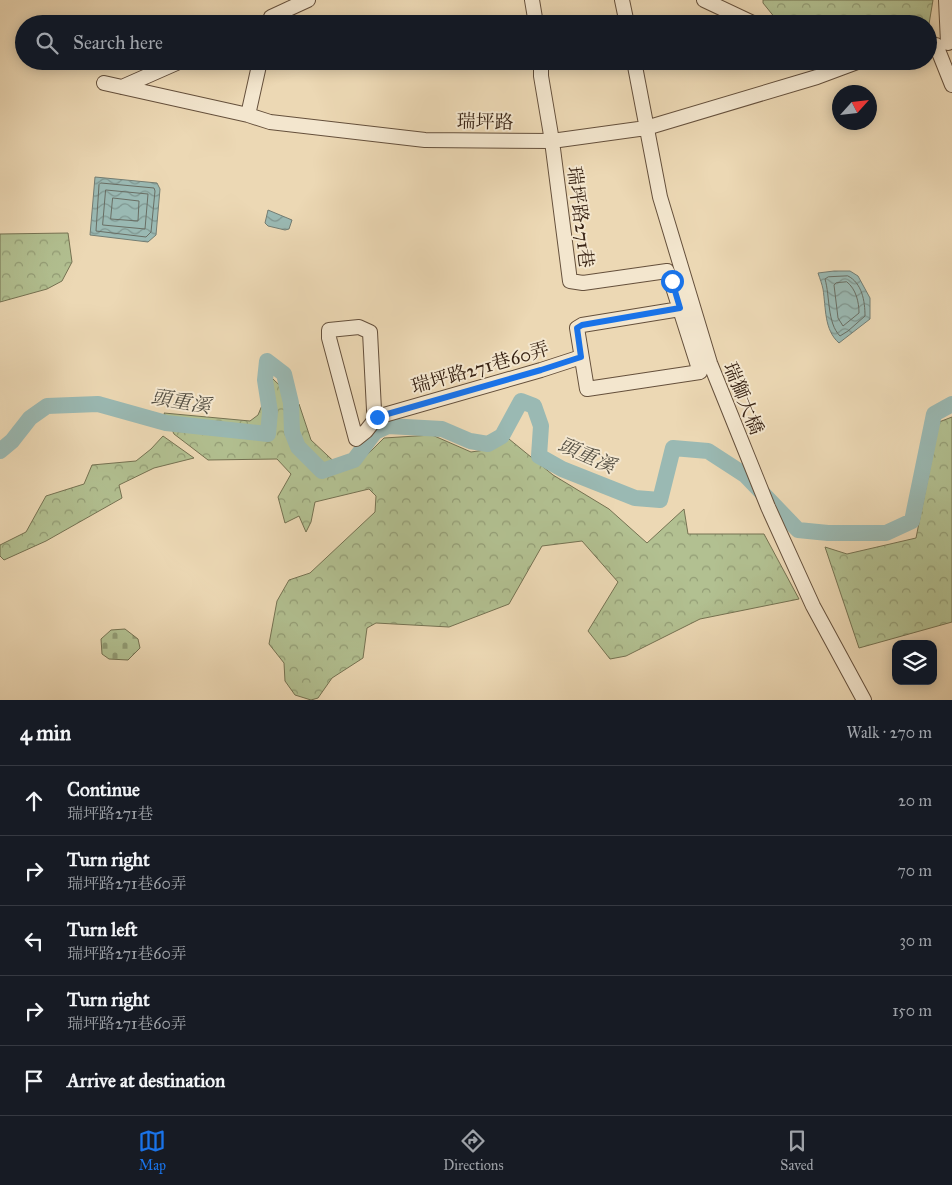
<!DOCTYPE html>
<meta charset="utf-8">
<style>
:root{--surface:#171b24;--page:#242831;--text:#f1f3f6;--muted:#9ea1a6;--line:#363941;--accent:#1a73e8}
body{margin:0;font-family:"IM FELL Great Primer","Noto Serif TC",serif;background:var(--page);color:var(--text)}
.controls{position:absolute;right:15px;bottom:15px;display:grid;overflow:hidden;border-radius:10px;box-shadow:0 2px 12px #0003}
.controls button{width:45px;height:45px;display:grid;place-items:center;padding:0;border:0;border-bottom:1px solid var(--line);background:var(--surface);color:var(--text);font:25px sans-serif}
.compass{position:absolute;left:832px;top:85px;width:45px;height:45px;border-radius:50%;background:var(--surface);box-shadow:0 2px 12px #0003;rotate:63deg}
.stop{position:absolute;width:15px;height:15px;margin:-11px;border:4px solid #1a73e8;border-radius:50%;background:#fff}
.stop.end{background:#1a73e8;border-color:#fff;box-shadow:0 1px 5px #0008}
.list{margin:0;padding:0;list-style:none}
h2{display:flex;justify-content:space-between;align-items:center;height:65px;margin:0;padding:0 20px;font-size:21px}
h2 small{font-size:16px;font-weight:400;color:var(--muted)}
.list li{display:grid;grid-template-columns:32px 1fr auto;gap:15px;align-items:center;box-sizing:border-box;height:70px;padding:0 20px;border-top:1px solid var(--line)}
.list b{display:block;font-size:19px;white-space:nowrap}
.list p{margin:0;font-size:16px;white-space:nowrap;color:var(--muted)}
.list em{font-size:16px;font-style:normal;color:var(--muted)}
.icon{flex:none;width:28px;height:28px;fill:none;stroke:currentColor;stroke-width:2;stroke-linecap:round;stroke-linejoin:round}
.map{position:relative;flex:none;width:952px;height:700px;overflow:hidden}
.search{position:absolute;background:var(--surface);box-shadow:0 2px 12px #0003;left:15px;right:15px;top:15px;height:55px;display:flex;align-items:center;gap:12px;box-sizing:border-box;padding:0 18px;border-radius:28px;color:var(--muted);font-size:19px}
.sheet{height:415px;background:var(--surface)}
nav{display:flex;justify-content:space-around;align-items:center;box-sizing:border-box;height:70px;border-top:1px solid var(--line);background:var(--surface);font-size:14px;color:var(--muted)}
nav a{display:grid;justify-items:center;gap:2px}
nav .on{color:var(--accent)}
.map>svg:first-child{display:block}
</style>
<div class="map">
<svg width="952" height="700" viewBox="0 0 952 700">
<defs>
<pattern id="forest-crowns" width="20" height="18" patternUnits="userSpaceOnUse" patternTransform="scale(1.25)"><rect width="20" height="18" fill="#b2c091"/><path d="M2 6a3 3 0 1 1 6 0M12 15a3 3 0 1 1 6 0" fill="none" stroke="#929c75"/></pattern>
<pattern id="cemetery-stones" width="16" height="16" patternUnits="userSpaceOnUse" patternTransform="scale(1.25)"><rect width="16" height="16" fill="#b2c091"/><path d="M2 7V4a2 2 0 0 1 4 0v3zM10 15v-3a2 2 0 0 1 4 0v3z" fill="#929c75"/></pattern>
<pattern id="water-waves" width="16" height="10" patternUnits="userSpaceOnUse" patternTransform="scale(1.25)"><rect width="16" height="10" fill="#9ab9b3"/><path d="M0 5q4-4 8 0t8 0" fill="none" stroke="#7f9690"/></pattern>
</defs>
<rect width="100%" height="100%" fill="#ecd8b4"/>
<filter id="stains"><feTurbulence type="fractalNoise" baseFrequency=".004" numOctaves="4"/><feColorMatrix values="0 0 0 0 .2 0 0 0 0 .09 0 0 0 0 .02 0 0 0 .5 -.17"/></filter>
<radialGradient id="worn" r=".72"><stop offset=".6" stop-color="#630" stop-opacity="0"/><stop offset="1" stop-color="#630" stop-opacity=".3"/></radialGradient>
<path fill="url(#forest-crowns)" stroke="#757252" d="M 763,0 L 933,0 L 928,30 L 928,24 L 780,24 L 763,3 Z
M 68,233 L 72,262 L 62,281 L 47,289 L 0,302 L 0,234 Z
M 273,379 L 299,404 L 311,440 L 343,470 L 360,462 L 384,438 L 432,435 L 471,452 L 492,449 L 509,439 L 553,475 L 609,509 L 647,543 L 684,509 L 688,534 L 764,534 L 799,599 L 700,619 L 626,656 L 610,659 L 588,631 L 618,582 L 582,541 L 542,546 L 509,604 L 449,627 L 376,623 L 367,628 L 363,658 L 332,678 L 318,698 L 311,700 L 295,695 L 285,681 L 284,663 L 269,644 L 277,601 L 289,580 L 310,573 L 375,512 L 376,496 L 369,489 L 315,502 L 311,522 L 306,532 L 299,516 L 285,523 L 278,497 L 291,474 L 277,459 L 208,460 L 174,434 L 164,413 L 250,421 L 258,415 Z
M 952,417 L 952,622 L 859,648 L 825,547 L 847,554 L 916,538 L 939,422 Z
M 163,436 L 194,458 L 154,468 L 119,485 L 122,498 L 46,541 L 4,560 L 0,556 L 0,545 L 26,532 L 46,496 L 84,484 L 92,465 L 136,461 L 151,449 Z"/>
<path fill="url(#cemetery-stones)" stroke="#757252" d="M 125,629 L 138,639 L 140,648 L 128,660 L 109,659 L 102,654 L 101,639 L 111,630 Z"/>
<path fill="url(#water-waves)" stroke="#737d73" d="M 95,177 L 157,183 L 160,189 L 156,235 L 148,242 L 90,235 Z
M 268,210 L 292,220 L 289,229 L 285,230 L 268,226 L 265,223 Z
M 834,271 L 850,271 L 858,276 L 870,298 L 870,319 L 839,343 C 824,330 826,308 823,289 C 822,284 820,279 818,273 Z"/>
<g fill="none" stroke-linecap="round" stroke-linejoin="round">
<path stroke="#696e64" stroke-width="1" d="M 101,183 L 154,188 L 155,191 L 151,232 L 146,237 L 96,231 L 99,185 Z
M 106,190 L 148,194 L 145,229 L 103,225 Z
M 113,198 L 139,201 L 138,221 L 111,219 Z
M 848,276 C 862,283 865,301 865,316 L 848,331 L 840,336 C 827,323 830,296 825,279 L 828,277 Z
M 847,282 C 856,289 859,302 859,313 L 843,326 L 838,318 L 834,285 L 836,283 Z"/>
<path stroke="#9ab9b3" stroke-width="16" d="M 0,451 L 12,441 L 30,418 L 47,406 L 98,404 L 166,423 L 268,434 L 270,412 L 265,380 L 267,361 L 284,374 L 291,403 L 292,432 L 298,447 L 322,471 L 354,460 L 375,432 L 388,426 L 442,429 L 470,441 L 488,444 L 502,436 L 521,401 L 534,406 L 541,426 L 539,456 L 562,469 L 635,498 L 660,500 L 673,448 L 708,451 L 745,475 L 798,530 L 828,533 L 886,533 L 912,521 L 934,414 L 952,404"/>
<defs>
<path id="minor" d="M 532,0 L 536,24
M 622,0 L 627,24
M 704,0 L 755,24
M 946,0 L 948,43
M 269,24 L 271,17 L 308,0
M 936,45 L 952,85
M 541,61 L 541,76 L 552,141 L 570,281 L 583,283 L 667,271 L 671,281 L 700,372 L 587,389 L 577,328 L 582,325 L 680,309
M 634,61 L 660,197 L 710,363 L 768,507 L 813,606 L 864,700
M 104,83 L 248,115 L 270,122 L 425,140 L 552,141 L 646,128 L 817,77 L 860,61
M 122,87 L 181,61
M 248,115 L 260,61
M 377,417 L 366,431 L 356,439 L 329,338 L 329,330 L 359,327 L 370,332 L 374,410 L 377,417 L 541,370 L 581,357"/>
</defs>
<use href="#minor" stroke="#65503c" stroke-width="16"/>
<use href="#minor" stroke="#f3e6ce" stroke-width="14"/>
</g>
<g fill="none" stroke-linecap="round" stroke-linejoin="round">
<path stroke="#1a73e8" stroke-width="6" d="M 377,417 L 541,370 L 581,357 L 577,328 L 582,325 L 680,308 L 672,281"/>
</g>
<g text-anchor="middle" stroke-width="4" stroke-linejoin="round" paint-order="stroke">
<g font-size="19" fill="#382314" stroke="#f3e6ce">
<text transform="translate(485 121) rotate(1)" y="7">瑞坪路</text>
<text transform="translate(581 217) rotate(83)" y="7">瑞坪路271巷</text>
<text transform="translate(480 367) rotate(-16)" y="7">瑞坪路271巷60弄</text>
<text transform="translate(744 398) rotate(68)" y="7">瑞獅大橋</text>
</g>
<g font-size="20" font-style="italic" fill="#555044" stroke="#f3e6ce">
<text transform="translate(181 401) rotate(10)" y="7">頭重溪</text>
<text transform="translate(587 455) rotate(24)" y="7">頭重溪</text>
</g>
</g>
<rect width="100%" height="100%" filter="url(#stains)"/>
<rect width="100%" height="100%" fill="url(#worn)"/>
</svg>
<div class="controls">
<button><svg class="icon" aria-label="layers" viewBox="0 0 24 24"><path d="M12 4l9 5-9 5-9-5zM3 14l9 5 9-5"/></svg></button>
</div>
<svg class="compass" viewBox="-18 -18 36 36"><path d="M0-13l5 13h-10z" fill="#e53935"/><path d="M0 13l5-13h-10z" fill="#9ea1a6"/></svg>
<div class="stop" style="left:672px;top:281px"></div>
<div class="stop end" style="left:377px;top:417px"></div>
<div class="search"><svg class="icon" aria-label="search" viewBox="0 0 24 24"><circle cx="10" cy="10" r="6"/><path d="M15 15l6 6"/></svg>Search here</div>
</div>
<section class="sheet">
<h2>4 min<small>Walk · 270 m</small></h2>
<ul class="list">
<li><svg class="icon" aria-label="ahead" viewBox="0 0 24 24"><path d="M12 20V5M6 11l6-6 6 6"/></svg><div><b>Continue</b><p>瑞坪路271巷</p></div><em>20 m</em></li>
<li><svg class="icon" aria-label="right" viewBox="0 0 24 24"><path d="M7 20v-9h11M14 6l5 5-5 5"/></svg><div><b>Turn right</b><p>瑞坪路271巷60弄</p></div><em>70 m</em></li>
<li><svg class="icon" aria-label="left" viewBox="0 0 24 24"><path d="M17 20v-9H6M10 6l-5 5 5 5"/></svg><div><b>Turn left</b><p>瑞坪路271巷60弄</p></div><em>30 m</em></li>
<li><svg class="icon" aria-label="right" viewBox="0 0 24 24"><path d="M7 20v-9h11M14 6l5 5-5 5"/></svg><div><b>Turn right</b><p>瑞坪路271巷60弄</p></div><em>150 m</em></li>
<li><svg class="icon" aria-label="arrive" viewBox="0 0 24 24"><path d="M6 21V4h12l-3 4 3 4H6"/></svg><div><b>Arrive at destination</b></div></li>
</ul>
</section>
<nav>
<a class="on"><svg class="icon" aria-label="map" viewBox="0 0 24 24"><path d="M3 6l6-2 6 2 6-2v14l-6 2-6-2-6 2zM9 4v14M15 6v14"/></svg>Map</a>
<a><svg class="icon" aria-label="directions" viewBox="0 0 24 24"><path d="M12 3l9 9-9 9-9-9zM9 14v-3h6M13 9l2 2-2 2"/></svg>Directions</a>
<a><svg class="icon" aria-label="saved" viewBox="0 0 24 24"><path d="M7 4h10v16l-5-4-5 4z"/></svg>Saved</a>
</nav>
